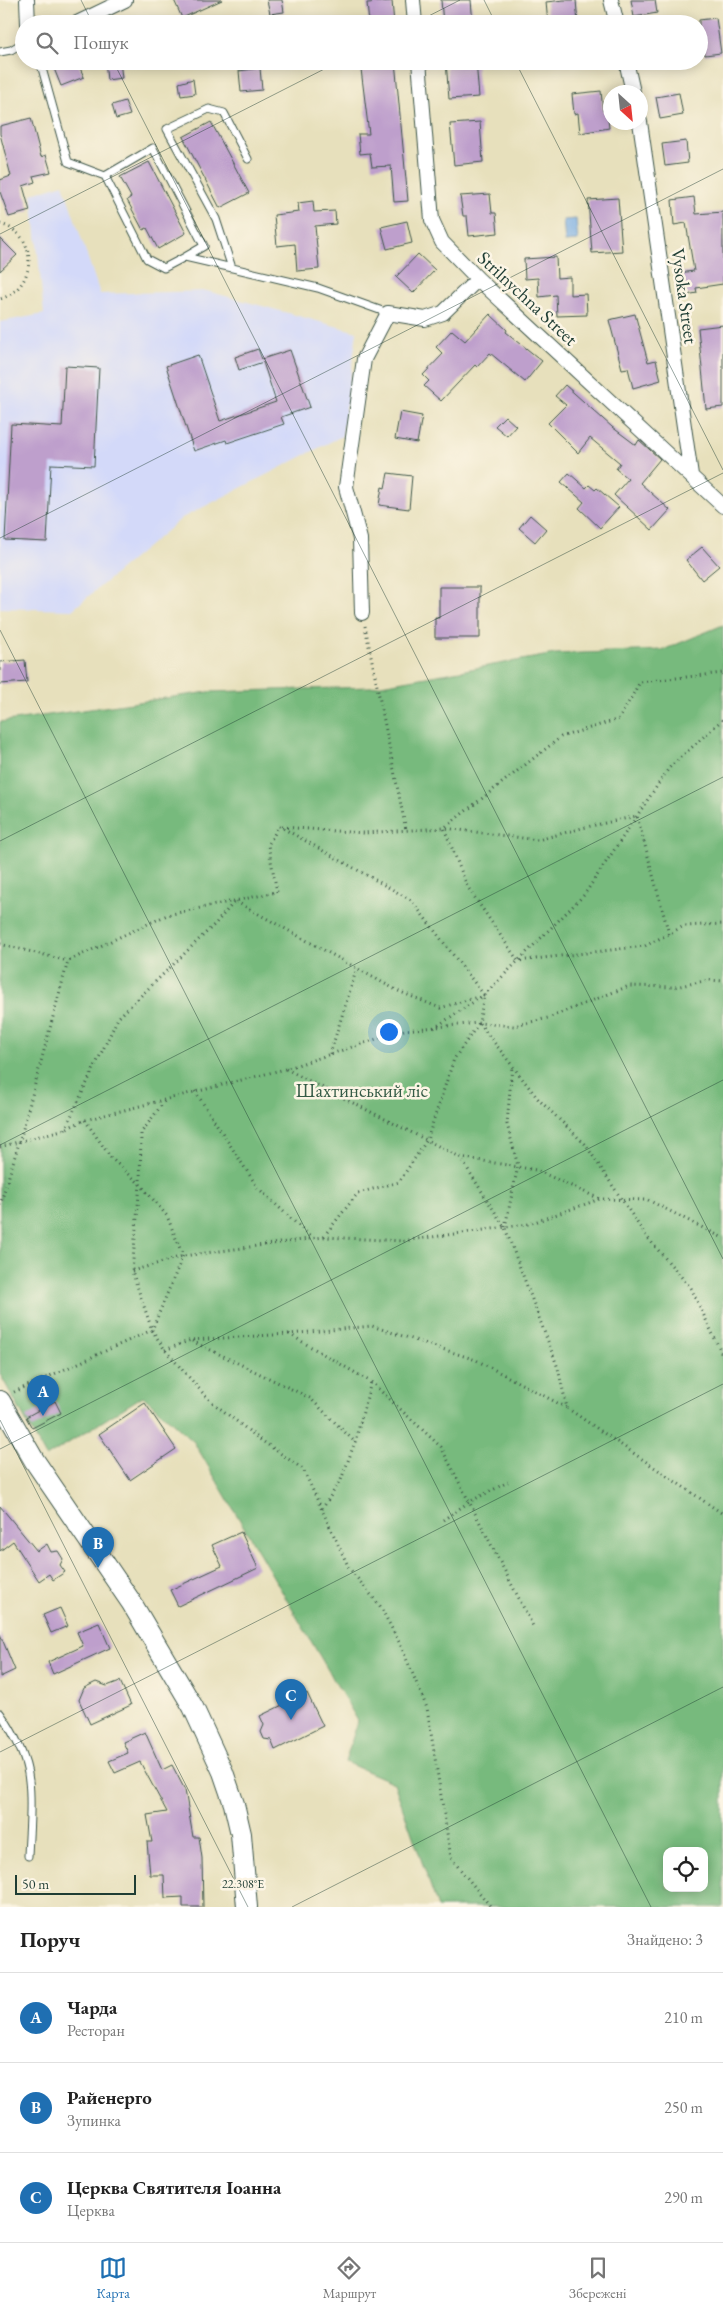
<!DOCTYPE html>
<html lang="uk">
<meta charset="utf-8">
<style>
:root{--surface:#fff;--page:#f6f6f6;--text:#222;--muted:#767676;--line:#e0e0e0;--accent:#1f6fb2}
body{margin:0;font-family:"EB Garamond",serif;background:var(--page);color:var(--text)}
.controls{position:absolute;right:15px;bottom:15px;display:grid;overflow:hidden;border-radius:10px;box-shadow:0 2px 12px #0003}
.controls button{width:45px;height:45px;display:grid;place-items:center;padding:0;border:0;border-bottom:1px solid var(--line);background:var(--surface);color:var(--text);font:25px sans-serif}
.compass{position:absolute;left:603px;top:85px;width:45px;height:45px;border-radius:50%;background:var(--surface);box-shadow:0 2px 12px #0003;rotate:153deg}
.scale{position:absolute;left:15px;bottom:12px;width:121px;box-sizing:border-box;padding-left:5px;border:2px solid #1f3d34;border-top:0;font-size:14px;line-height:18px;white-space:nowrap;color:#1f3d34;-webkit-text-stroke:4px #fcf5e5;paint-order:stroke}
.you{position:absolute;left:388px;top:1031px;width:18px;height:18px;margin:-12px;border:4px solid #fff;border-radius:50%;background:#1a73e8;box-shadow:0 0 0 8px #1a73e833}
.badge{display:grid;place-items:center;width:32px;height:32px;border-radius:50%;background:var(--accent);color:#fff;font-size:16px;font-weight:700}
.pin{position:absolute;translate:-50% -41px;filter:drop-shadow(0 1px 2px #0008)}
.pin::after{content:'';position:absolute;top:26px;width:18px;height:15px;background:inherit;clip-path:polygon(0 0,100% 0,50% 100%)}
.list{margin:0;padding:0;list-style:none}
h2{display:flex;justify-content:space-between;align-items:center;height:65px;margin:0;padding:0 20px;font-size:21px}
h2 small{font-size:16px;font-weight:400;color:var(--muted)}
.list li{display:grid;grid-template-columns:32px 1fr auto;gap:15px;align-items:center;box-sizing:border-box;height:90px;padding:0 20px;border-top:1px solid var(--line)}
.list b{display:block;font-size:19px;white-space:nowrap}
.list p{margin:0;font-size:16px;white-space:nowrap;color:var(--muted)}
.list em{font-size:16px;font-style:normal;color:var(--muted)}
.icon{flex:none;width:28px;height:28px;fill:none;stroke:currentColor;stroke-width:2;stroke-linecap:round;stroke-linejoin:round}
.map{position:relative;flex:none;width:723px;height:1907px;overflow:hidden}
.search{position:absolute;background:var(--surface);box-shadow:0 2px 12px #0003;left:15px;right:15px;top:15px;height:55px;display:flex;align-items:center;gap:12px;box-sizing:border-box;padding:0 18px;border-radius:28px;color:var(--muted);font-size:19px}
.sheet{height:335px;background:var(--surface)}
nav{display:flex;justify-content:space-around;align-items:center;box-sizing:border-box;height:70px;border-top:1px solid var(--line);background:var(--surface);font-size:14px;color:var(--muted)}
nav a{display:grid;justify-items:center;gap:2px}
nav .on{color:var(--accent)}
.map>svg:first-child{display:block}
</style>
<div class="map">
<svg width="723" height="1907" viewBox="0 0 723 1907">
<rect width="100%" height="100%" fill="#fcf5e5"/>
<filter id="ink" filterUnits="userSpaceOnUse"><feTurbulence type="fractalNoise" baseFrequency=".02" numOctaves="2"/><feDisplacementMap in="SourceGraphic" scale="10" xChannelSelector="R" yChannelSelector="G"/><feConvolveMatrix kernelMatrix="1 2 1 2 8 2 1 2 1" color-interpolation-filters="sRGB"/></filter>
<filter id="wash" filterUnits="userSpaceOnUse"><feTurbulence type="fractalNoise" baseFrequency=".0096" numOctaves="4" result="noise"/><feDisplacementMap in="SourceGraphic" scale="20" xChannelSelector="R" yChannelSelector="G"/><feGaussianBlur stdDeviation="1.12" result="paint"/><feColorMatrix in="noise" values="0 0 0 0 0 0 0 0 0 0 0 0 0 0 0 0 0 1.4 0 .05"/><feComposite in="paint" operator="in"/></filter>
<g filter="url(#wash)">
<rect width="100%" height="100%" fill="#e7e0bc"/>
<path fill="#d3d9f9" d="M 63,184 L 100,294 L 207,291 L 357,332 L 342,436 L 182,518 L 72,610 L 0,608 L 0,322 L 44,314 L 32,194 Z"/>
<path fill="#77ba7d" stroke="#4b7c58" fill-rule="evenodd" d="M 723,625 L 723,1907 L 438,1907 L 394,1783 L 345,1762 L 358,1721 L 194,1442 L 143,1396 L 46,1457 L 0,1374 L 0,722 L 208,692 L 370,687 L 555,654 L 663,650 ZM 667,1851 L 704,1851 L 704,1888 L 667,1888 Z"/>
<path fill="#75aae2" stroke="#4a748b" d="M 576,219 L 578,241 L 565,242 L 563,220 Z"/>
<g id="blocks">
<path fill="#be9fcc" d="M 174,0 L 222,0 L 182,18 Z
M 267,0 L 282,0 L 284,12 L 270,14 Z
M 441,0 L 471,0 L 473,24 L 443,24 Z
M 564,0 L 576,0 L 578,24 L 548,24 L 546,2 Z
M 631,0 L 655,0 L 657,13 L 634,17 Z
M 392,1 L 394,24 L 369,24 L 367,3 Z
M 716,18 L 721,53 L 705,55 L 704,49 L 699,50 L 699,20 Z
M 51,61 L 77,61 L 84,77 L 61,86 Z
M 105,61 L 120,61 L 122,78 L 107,80 Z
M 360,61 L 395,61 L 408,201 L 394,202 L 391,166 L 372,167 L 370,153 L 360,154 L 358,134 L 369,134 Z
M 446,61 L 476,61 L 479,97 L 449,99 Z
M 260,68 L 262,90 L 241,92 L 239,71 Z
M 193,79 L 195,94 L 181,96 L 179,83 Z
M 601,91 L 603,111 L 607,111 L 609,128 L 580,133 L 578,113 L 574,114 L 572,94 Z
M 679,93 L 683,115 L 660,119 L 656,97 Z
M 125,101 L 130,115 L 116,119 L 112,105 Z
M 31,118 L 41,157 L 46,155 L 51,172 L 33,176 L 35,182 L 23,186 L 30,211 L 9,217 L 0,192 L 0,180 L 11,176 L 0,134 L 0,126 Z
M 211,122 L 249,193 L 220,208 L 183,137 Z
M 480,122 L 483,162 L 454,165 L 450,124 Z
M 686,141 L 688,163 L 665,166 L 662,144 Z
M 149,162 L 186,233 L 158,249 L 147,228 L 143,230 L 127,200 L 131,197 L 120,177 Z
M 490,194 L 492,213 L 496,213 L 498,233 L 469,236 L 467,216 L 463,216 L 460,196 Z
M 694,197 L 696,214 L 723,212 L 723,284 L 696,288 L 697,293 L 681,296 L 678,273 L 694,271 L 686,223 L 674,225 L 672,200 Z
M 618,198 L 622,251 L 592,253 L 588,200 Z
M 313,201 L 314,212 L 335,211 L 336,224 L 315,226 L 319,269 L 297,271 L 295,244 L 277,246 L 274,215 L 299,212 L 298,203 Z
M 407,221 L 412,243 L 387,249 L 381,227 Z
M 0,238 L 17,255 L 0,271 Z
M 418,254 L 435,270 L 413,293 L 396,277 Z
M 556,257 L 557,278 L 570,277 L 570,295 L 586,294 L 587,315 L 557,316 L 556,295 L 539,297 L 538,278 L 525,279 L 524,259 Z
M 490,314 L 507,330 L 506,332 L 542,361 L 525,382 L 490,353 L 477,367 L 475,365 L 441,401 L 424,386 L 429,381 L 423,375 L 443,354 L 436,347 L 452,330 L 465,341 Z
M 635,314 L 648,362 L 656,360 L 661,380 L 633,388 L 628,368 L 622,369 L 609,320 Z
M 723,325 L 723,407 L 706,409 L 698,328 Z
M 258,349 L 262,359 L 290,350 L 310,407 L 281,417 L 284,424 L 227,443 L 226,440 L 194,451 L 166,366 L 198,355 L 220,421 L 276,402 L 263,362 L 239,370 L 235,357 Z
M 65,366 L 99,368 L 94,466 L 51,464 L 47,542 L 5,540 L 11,424 L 62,427 Z
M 565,385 L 612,427 L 636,445 L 639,440 L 660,459 L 640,483 L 670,510 L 652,530 L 614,495 L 628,479 L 616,469 L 620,463 L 590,438 L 578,453 L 548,423 L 566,405 L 555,396 Z
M 400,412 L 422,416 L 417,443 L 395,439 Z
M 505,416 L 516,426 L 507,436 L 495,426 Z
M 388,473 L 412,476 L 409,509 L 379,505 L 382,487 L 385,488 Z
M 569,473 L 586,488 L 589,485 L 595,490 L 597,488 L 619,507 L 600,528 L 579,508 L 584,502 L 561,482 Z
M 530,515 L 546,529 L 535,542 L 519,528 Z
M 702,547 L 719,566 L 702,580 L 686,560 Z
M 439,587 L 480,587 L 480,638 L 435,638 L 435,618 L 439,618 Z
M 25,660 L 27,682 L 0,684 L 0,662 Z
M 55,1401 L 61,1413 L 32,1428 L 26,1417 Z
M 145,1403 L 176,1449 L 130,1480 L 99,1434 Z
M 0,1506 L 37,1551 L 47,1544 L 51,1552 L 58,1551 L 63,1559 L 60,1565 L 65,1572 L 53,1580 L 49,1574 L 39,1581 L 13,1541 L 0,1551 Z
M 241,1532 L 258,1568 L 178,1606 L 170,1590 L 222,1566 L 212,1545 Z
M 60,1608 L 68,1626 L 51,1633 L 43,1615 Z
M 99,1623 L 110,1648 L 53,1674 L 48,1662 L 83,1646 L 77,1632 Z
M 0,1634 L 15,1670 L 0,1677 Z
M 120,1681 L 131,1705 L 90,1724 L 79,1700 L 84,1688 L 96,1682 L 107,1686 Z
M 307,1693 L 323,1726 L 275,1750 L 271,1740 L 264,1739 L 261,1732 L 264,1725 L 260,1716 Z
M 145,1732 L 162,1770 L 172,1765 L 185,1790 L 193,1837 L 199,1837 L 202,1858 L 203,1907 L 183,1907 L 183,1897 L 165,1898 L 164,1875 L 150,1875 L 147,1842 L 152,1842 L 147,1815 L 167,1812 L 140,1762 L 115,1773 L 109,1761 L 128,1753 L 123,1742 Z"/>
</g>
</g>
<g filter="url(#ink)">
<use href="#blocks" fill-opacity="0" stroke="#3d5548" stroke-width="1"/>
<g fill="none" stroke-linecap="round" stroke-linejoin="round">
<defs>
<path id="lane" d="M 0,52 L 11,50 L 24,42
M 40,61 L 68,162 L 105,176 L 147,259 L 164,268 L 185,257 L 318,288 L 388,313
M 105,176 L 153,148 L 204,246 L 185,257
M 232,268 L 216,219 L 167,129 L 209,109 L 224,113 L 248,159
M 0,1713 C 13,1731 27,1758 29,1781 C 32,1805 29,1831 28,1856"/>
<path id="street" d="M 27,0 L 28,24
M 413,0 L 415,24
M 611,0 L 617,24
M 75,24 L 125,0
M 419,61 L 432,220 L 442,242 L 478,279 L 723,506
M 626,61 L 633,92
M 640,122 L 691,475
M 362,613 L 360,539 L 346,487 L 364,359 L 388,313 L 425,319 L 443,313 L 478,279"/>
<path id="secondary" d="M 0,1401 L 34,1460 L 131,1602 L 193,1707 L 223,1772 L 234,1804 L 241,1834 L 247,1907"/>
</defs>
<use href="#lane" stroke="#3d5548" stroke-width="9"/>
<use href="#street" stroke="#3d5548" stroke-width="16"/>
<use href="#secondary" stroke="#3d5548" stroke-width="22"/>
<path stroke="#3d5548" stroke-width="3" stroke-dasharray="1 4" stroke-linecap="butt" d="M 0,224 C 40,234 37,288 0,299
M 365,626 L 406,830
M 279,826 L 411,900 L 484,995 L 479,1023 L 539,1100 L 585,1144 L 646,1236 L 691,1288 L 723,1356
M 282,827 L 363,833 L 444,828 L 561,737 L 619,719 L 640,682 L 723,673
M 669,934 L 637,816 L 582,828 L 538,840 L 444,828 L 467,886 L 518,961 L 645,946 L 684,926 L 723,924
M 0,944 L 68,961
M 434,1028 L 484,995 L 584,895 L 669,768 L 723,719
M 330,1054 L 357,968
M 286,1069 L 460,1157 L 536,1170 L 600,1199
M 195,1091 L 258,1188 L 312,1238
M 85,1120 L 111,1158 L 140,1184 L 167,1216 L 183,1256 L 152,1330 L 165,1350 L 208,1399 L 258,1438 L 303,1469 L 349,1568 L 380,1606 L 401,1646 L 427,1708 L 451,1858 L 491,1907
M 65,1129 L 118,1018 L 216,923 L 235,901 L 398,991 L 440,1008 L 484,995
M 0,1147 L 65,1129 L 85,1120 L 285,1069 L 404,1030 L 479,1023 L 514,1026 L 548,1018 L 629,986 L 675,987 L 709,980 L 723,981
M 460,1157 L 505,1228 L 558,1368 L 567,1408 L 723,1514
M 0,1205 L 20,1140 L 68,961 L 167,915 L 277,892 L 268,845 L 279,826
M 505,1227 L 518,1166 L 507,1124 L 512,1066
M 324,1236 L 358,1193 L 399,1182 L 427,1140 L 454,1059 L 479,1023
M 132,1271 L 183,1256 L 324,1237 L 402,1241 L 529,1224 L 600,1199 L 648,1200 L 723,1238
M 289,1334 L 371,1382 L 441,1447 L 533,1626
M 192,1341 L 310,1398 L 355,1442
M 165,1350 L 191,1340 L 289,1334 L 372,1326 L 476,1360 L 567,1408
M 14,1392 L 152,1330 L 132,1271 L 140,1184 L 141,1133 L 166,1099
M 322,1509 L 341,1480 L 355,1442 L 371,1382
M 443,1520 L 469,1502 L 508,1482"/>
<use href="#lane" stroke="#fff" stroke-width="7"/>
<use href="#street" stroke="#fff" stroke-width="14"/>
<use href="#secondary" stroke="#fff" stroke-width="20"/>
</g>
</g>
<path fill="none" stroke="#1f3d34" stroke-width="1" stroke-opacity="0.45" d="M 81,0 L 93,24M 484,0 L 496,24M 413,24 L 460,0M 113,61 L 723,1259M 515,61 L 723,470M 0,234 L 340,61M 0,538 L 723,169M 0,630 L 651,1907M 0,841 L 723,473M 0,1145 L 723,777M 0,1420 L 248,1907M 0,1449 L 723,1080M 0,1752 L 723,1384M 292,1907 L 723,1687"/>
<g text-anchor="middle" stroke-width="5" stroke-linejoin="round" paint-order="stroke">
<g font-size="19" fill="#1f3d34" stroke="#fcf5e5">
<text transform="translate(685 296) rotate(82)" y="7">Vysoka Street</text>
<text transform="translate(528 298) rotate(43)" y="7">Strilnychna Street</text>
</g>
<g font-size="19" fill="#365c47" stroke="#fcf5e5">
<text x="362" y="1097">Шахтинський ліс</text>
</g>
</g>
<g font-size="12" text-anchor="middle" fill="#1f3d34" stroke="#fcf5e5" stroke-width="5" stroke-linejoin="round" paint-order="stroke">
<text x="243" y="1888">22.308°E</text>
</g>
</svg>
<div class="controls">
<button><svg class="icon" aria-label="locate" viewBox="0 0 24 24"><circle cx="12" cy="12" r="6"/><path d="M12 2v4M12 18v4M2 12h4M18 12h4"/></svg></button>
</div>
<svg class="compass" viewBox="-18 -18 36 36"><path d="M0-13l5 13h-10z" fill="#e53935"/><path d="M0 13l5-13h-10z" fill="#767676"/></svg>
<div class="scale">50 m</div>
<div class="you"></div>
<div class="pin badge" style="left:43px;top:1416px">A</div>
<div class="pin badge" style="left:98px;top:1568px">B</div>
<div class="pin badge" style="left:291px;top:1720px">C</div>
<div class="search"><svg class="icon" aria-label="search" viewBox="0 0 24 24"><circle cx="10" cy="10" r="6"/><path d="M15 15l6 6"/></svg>Пошук</div>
</div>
<section class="sheet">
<h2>Поруч<small>Знайдено: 3</small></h2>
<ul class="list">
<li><span class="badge">A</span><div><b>Чарда</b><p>Ресторан</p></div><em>210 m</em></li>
<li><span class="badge">B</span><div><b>Райенерго</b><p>Зупинка</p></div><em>250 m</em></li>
<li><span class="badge">C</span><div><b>Церква Святителя Іоанна</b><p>Церква</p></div><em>290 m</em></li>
</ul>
</section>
<nav>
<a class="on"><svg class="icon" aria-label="map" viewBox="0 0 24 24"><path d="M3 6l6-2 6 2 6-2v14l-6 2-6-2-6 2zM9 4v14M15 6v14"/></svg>Карта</a>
<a><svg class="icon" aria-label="directions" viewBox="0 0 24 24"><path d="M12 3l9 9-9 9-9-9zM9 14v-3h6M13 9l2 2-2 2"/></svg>Маршрут</a>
<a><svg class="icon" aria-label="saved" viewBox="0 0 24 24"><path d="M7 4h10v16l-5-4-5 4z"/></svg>Збережені</a>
</nav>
